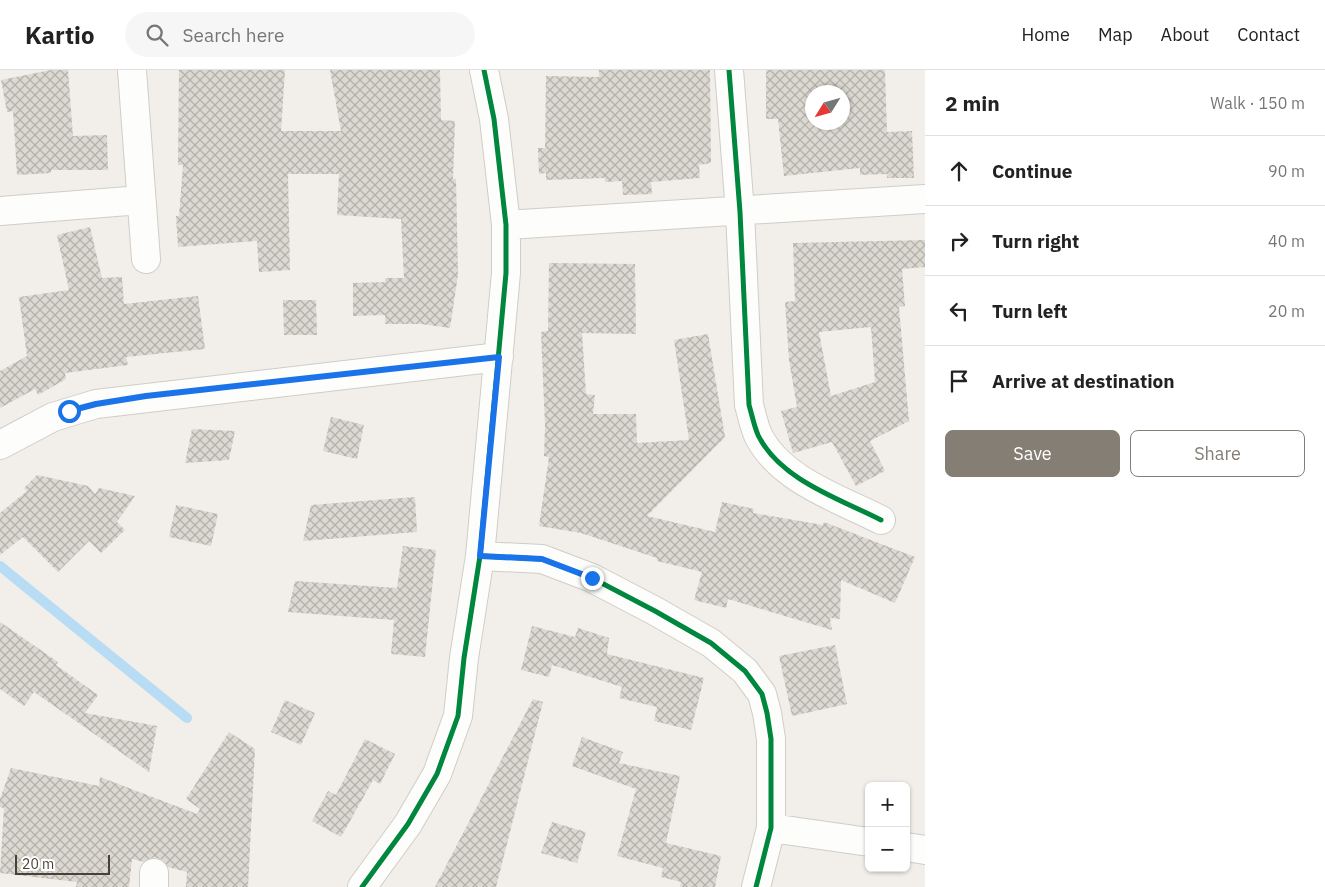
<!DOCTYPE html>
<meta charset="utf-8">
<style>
:root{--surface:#fff;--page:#f6f6f6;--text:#222;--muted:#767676;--line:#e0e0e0;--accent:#847e74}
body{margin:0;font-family:"IBM Plex Sans",sans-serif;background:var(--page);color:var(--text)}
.controls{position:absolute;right:15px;bottom:15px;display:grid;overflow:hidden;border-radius:8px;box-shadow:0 1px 4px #0004}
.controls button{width:45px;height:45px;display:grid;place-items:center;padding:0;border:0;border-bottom:1px solid var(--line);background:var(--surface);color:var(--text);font:25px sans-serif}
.compass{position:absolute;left:805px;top:15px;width:45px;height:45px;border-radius:50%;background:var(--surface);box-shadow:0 1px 4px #0004;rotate:233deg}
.scale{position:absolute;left:15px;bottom:12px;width:95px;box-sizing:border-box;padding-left:5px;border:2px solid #494135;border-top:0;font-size:14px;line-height:18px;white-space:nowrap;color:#494135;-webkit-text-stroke:4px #fff;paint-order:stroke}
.stop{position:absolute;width:15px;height:15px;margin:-11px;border:4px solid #1a73e8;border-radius:50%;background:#fff}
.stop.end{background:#1a73e8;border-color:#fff;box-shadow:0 1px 5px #0008}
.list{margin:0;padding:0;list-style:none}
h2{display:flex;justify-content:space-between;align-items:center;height:65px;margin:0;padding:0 20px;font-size:21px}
h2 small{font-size:16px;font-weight:400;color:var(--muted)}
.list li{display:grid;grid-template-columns:32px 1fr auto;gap:15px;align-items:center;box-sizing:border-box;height:70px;padding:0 20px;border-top:1px solid var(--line)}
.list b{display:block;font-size:19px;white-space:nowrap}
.list em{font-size:16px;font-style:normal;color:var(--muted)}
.actions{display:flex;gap:10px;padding:15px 20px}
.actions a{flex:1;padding:11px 0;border:1px solid var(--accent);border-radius:8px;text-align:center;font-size:18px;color:var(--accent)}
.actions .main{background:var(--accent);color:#fff}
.icon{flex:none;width:28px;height:28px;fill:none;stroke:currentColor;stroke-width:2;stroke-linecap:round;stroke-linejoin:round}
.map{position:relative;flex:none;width:925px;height:817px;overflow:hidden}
header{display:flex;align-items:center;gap:30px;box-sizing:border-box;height:70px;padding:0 25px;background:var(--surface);border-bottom:1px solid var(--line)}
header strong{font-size:24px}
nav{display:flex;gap:28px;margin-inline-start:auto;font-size:18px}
.search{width:350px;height:45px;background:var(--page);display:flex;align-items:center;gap:12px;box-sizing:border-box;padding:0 18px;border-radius:28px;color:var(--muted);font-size:19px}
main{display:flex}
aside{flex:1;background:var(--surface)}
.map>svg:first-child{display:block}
</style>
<header>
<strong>Kartio</strong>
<div class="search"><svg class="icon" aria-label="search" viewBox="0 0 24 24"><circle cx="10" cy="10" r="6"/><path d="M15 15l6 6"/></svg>Search here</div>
<nav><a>Home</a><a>Map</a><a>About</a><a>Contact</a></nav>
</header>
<main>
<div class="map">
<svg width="925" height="817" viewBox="0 0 925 817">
<defs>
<pattern id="building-cross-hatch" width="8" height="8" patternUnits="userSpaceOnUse" patternTransform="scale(1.25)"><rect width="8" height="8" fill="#dcd8d2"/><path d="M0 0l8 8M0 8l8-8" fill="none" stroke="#b4b1ab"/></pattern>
</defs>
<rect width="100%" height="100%" fill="#f2efea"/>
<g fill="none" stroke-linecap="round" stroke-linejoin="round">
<path stroke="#b7dcf3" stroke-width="10" d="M 0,496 L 187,648"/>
</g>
<path fill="url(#building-cross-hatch)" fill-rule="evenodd" d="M 51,0 L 68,0 L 73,66 L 107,65 L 108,100 L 51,100 L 51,103 L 17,105 L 13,41 L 7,42 L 1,10 Z
M 179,0 L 285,0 L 281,61 L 341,61 L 330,0 L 440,0 L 441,50 L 455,51 L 453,109 L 456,109 L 458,205 L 450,258 L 421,254 L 385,254 L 385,245 L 353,246 L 353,213 L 385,212 L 385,208 L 404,208 L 401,149 L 337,145 L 339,104 L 288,104 L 290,200 L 259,202 L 257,171 L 178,177 L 176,146 L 179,146 L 183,95 L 178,95 Z
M 599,0 L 710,0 L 711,93 L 699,95 L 700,108 L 651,112 L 652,124 L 623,125 L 622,111 L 605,112 L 605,108 L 546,110 L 546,103 L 539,104 L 538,78 L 545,78 L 546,6 L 599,7 Z
M 766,0 L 885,0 L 887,62 L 912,61 L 914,108 L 887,108 L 887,104 L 860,105 L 860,98 L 784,106 L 778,49 L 766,49 ZM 812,22 L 842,22 L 842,52 L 812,52 Z
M 90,157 L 102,208 L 122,207 L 124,234 L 198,226 L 205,279 L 126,287 L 128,295 L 65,303 L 66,309 L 38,325 L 35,319 L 0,338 L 0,301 L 27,286 L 19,227 L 69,220 L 57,165 Z
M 925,170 L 925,197 L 902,199 L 905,236 L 899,237 L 909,351 L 870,371 L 885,401 L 856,416 L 832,372 L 793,383 L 781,341 L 797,337 L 789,290 L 785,232 L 795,231 L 793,173 ZM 871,257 L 875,312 L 831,326 L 819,262 Z
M 549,193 L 635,194 L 636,264 L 582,263 L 586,324 L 595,325 L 593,344 L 636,344 L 637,373 L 689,370 L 674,270 L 708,264 L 725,367 L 647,446 L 715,462 L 722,432 L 754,439 L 753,443 L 823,455 L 824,452 L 915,487 L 895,533 L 841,510 L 840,549 L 830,548 L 832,560 L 728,529 L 726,538 L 694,530 L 702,502 L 657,491 L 657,488 L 581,463 L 539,456 L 549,387 L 544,386 L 545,355 L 541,262 L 548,261 Z
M 283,230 L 316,230 L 317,265 L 284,265 Z
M 331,347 L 364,355 L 357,389 L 323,381 Z
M 192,359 L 235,361 L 229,390 L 185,393 Z
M 37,405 L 88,416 L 95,424 L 99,418 L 135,426 L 117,452 L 125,460 L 101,483 L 89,471 L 58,502 L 23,467 L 0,485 L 0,443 L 27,421 L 24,418 Z
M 415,427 L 417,462 L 303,471 L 311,435 Z
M 176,435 L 218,444 L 211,476 L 169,467 Z
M 403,476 L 436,480 L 425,587 L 391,584 L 394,550 L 288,542 L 295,511 L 397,518 Z
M 0,552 L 58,592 L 56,595 L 98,625 L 85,643 L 157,656 L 149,702 L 34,622 L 24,636 L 0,619 Z
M 532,556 L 575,567 L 578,558 L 609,568 L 607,584 L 704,608 L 691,660 L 654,651 L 657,637 L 619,628 L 622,617 L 552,595 L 549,607 L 521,600 Z
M 835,575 L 847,634 L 792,646 L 779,586 Z
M 533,629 L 543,632 L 496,817 L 435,817 Z
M 285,630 L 315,643 L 301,675 L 271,662 Z
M 229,662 L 255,679 L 248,817 L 186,817 L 187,802 L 168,797 L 162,790 L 154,787 L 144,792 L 132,789 L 129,817 L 76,817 L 77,812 L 0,803 L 4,738 L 0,737 L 0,729 L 11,698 L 99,716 L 100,707 L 197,744 L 200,739 L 186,729 Z
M 582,667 L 623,682 L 619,693 L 680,706 L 666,773 L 721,786 L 715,817 L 680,817 L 681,812 L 661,807 L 663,798 L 617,786 L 636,719 L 572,696 Z
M 365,669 L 395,684 L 380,714 L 373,710 L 341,767 L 312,751 L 328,721 L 336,725 Z
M 552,752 L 586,762 L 577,793 L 541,783 Z"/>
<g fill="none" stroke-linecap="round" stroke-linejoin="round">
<defs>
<path id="minor" d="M 132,0 L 146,189
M 729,0 L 740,142 L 749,335 C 752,345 754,356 758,365 C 780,410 840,429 881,450
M 0,141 L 141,130
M 506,155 L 925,129
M 0,375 L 53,347 L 96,334 L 499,287
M 480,486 L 542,489 L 592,508 L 655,541 L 711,573 L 745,601 L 762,624 L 767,643 L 771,669 L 771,758 L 756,817
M 771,758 L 869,772
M 906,777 L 925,780
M 154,817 L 154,803
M 362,817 L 408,754 L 437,704 L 458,646 L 464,588 L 480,486 L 506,203 L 506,155 L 494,49 L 484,0"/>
</defs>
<use href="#minor" stroke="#d0cdc7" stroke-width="30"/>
<use href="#minor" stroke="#fdfdfc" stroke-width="28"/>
<defs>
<path id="cycleway" d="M 729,0 L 740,142 L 749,335 C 752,345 754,356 758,365 C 780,410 840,429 881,450
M 480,486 L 542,489 L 592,508 L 655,541 L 711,573 L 745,601 L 762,624 L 767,643 L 771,669 L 771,758 L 756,817
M 362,817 L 408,754 L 437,704 L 458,646 L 464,588 L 480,486 L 506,203 L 506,155 L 494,49 L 484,0"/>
</defs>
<use href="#cycleway" stroke="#fff" stroke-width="8"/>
<use href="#cycleway" stroke="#00873e" stroke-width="5"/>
</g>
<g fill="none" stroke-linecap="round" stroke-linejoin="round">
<path stroke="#1a73e8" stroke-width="6" d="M 69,341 L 96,334 L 146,326 L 499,287 L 480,486 L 542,489 L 592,508"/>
</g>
</svg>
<div class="controls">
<button>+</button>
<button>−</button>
</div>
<svg class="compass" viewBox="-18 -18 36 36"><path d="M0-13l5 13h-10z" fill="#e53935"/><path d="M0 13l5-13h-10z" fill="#767676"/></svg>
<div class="scale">20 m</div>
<div class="stop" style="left:69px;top:341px"></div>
<div class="stop end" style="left:592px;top:508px"></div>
</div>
<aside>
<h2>2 min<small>Walk · 150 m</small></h2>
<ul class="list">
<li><svg class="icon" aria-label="ahead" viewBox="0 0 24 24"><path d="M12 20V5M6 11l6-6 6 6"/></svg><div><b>Continue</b></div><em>90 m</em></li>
<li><svg class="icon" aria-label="right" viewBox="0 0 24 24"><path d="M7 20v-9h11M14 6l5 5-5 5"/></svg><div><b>Turn right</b></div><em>40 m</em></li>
<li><svg class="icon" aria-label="left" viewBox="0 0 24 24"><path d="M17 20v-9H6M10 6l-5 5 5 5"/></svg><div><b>Turn left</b></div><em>20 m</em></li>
<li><svg class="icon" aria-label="arrive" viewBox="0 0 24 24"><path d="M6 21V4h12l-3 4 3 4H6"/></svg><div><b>Arrive at destination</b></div></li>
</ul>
<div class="actions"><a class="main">Save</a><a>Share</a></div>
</aside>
</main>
